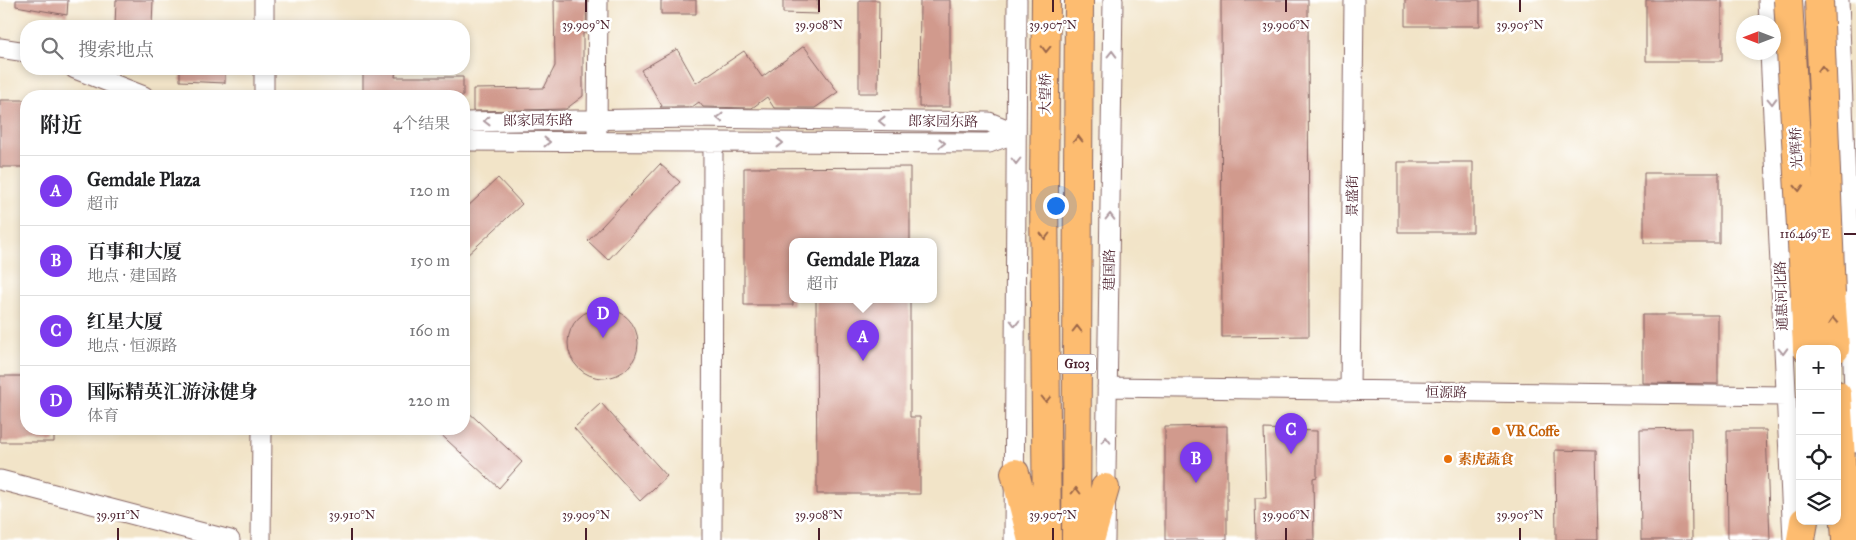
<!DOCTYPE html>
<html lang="zh">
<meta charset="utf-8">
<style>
:root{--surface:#fff;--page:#f6f6f6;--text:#202124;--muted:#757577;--line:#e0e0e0;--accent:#7c3aed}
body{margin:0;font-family:"IM FELL Great Primer","Noto Serif SC",serif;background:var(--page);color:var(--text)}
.controls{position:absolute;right:15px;bottom:15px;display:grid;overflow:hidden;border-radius:10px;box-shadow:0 2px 8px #0003}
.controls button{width:45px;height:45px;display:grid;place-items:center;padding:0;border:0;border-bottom:1px solid var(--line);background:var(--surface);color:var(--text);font:25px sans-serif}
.compass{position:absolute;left:1736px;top:15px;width:45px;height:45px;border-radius:50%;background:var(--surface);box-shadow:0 2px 8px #0003;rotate:270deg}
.you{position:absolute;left:1055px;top:205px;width:18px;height:18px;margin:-12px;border:4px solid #fff;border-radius:50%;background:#1a73e8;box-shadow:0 0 0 8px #1a73e833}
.badge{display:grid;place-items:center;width:32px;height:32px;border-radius:50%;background:var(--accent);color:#fff;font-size:16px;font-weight:700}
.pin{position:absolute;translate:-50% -41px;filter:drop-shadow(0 1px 2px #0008)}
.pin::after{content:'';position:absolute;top:26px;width:18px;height:15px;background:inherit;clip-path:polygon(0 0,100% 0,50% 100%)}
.popup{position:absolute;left:789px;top:238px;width:148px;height:65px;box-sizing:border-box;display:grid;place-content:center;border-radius:10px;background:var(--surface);filter:drop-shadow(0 1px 4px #0005);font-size:16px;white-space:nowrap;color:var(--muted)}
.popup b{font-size:19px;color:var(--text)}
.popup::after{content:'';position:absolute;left:50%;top:100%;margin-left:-10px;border:10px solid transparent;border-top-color:var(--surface)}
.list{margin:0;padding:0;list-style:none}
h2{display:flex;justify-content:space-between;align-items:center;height:65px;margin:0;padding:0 20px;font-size:21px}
h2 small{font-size:16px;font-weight:400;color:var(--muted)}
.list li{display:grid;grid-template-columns:32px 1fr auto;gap:15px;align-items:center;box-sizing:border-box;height:70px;padding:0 20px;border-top:1px solid var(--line)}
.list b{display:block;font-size:19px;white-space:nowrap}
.list p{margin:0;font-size:16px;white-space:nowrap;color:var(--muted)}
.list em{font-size:16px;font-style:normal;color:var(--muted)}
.icon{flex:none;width:28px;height:28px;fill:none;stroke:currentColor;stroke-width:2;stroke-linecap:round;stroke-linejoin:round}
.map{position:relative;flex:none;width:1856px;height:540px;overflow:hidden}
.search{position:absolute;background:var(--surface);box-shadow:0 2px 8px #0003;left:20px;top:20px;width:450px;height:55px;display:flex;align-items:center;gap:12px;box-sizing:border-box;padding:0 18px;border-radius:20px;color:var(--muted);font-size:19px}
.panel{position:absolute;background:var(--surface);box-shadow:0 2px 8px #0003;left:20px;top:90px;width:450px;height:345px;border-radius:20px}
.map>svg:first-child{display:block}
</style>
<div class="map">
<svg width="1856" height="540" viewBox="0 0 1856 540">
<rect width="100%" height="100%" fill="#fff"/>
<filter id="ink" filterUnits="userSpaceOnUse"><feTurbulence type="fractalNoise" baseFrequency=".02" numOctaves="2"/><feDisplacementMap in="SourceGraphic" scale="10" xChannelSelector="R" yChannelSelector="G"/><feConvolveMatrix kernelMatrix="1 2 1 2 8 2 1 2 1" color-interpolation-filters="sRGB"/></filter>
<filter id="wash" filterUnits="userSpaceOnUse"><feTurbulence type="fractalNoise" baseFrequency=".0096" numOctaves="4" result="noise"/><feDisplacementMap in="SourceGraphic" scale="20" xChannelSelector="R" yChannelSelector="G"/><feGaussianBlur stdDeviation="1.12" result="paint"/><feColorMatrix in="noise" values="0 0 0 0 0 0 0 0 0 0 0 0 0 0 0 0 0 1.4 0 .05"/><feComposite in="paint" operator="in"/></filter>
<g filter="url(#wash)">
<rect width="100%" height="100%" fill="#f2e4c8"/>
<g id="blocks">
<path fill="#d19a8d" d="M 16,0 L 68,0 L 67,15 L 16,6 Z
M 116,0 L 153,0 L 152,26 L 115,26 Z
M 554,0 L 587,0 L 586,33 L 583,33 L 583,96 L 566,109 L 473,111 L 473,89 L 544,88 L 555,66 Z
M 661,0 L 696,0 L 696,14 L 661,14 Z
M 783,0 L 818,0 L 818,14 L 783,13 Z
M 859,0 L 879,0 L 878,93 L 859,93 Z
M 920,0 L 950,0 L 950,107 L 919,107 Z
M 1221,0 L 1308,0 L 1309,336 L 1222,337 Z
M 1405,0 L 1480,0 L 1480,26 L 1405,26 Z
M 1646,0 L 1722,0 L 1722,61 L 1646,61 Z
M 804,46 L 838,92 L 815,108 L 774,108 L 767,97 L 752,108 L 703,107 L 699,102 L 692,107 L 660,107 L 662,106 L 641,70 L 677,49 L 696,83 L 744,51 L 762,77 Z
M 180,69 L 225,69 L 225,83 L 180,81 Z
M 363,69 L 396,69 L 395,77 L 463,77 L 463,96 L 363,96 Z
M 0,100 L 26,100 L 26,167 L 0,167 Z
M 1398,162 L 1473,162 L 1473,232 L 1398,232 Z
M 660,164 L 680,182 L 608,260 L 588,241 Z
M 910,167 L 910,242 L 793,242 L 793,305 L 744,305 L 744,168 Z
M 1644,173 L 1719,173 L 1719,243 L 1644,243 Z
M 498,178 L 522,204 L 464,258 L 464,210 Z
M 816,300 L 910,300 L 910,417 L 920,417 L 920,494 L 817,494 Z
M568 343a35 35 0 1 1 70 0a35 35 0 1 1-70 0Z
M 1642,315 L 1718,315 L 1718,384 L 1642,383 Z
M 0,376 L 26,376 L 26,429 L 54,429 L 54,442 L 0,442 Z
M 601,403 L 667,476 L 640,501 L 574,428 Z
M 464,408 L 522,462 L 499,488 L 435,429 L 464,429 Z
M 1227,426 L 1227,540 L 1165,540 L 1165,427 Z
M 1691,428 L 1692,540 L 1641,540 L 1640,429 Z
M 1264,429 L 1317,431 L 1317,477 L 1313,478 L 1314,540 L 1256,540 L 1255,498 L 1266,498 Z
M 1727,430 L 1766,430 L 1770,540 L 1728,540 Z
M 1555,450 L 1596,451 L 1598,540 L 1556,540 Z"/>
</g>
</g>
<g filter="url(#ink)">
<use href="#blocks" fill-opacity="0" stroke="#856462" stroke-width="1"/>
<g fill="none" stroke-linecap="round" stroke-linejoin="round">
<defs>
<path id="minor" d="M 264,0 L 264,26
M 1768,0 L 1769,22
M 1805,0 L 1806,33
M 1839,0 L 1856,443
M 1774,35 L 1832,32
M 0,48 L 26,52
M 1770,52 L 1793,540
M 75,69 L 144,96
M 264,69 L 264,96
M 464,122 L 692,118 L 989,122 L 1016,133
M 597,131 L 598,0
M 464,141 L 989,143 L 1016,133
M 1107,387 L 1785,396
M 1350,391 L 1354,0
M 0,480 L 230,540
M 261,540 L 262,429
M 712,540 L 713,143
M 1014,540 L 1017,0
M 1105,540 L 1113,0"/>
<path id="highway" d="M 1046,0 L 1044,188 L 1047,540
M 1831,293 L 1835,349
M 1805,296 L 1807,349
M 1837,395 L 1846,540
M 1015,473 L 1032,540
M 1076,540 L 1079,0
M 1090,540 L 1105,488
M 1801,540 L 1804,521"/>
</defs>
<use href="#minor" stroke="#856462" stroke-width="21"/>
<use href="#highway" stroke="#856462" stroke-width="30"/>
<use href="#minor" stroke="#fff" stroke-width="19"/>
<use href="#highway" stroke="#fdbc6f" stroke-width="28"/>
<defs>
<path id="highway-bridge" d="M 1788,0 L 1805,296
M 1819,0 L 1831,293"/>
</defs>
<use href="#highway-bridge" stroke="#856462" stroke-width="30" stroke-linecap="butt"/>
<use href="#highway-bridge" stroke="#fdbc6f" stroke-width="28"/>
</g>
<defs><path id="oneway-chevron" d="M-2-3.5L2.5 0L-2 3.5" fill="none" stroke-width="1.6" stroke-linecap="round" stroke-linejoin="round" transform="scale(1.25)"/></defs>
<g stroke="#9b664a">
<use href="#oneway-chevron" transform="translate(1046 49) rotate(91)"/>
<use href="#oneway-chevron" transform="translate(1822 69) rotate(-92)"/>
<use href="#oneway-chevron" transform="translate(1078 139) rotate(-90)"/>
<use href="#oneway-chevron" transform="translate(1799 188) rotate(87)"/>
<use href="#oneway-chevron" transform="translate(1045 236) rotate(90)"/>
<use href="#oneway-chevron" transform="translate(1833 321) rotate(-93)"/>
<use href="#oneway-chevron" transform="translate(1077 329) rotate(-90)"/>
<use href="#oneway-chevron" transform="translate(1046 399) rotate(90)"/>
<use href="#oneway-chevron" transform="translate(1076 491) rotate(-90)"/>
</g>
<g stroke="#ae9aa0">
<use href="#oneway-chevron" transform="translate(1112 54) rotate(-89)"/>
<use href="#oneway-chevron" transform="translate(1772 101) rotate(88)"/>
<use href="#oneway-chevron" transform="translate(720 118) rotate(-179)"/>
<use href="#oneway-chevron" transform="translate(487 121) rotate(179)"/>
<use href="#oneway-chevron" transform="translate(882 121) rotate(-179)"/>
<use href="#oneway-chevron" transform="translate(547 142)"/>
<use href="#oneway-chevron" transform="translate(780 143)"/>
<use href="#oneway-chevron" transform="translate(942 143)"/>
<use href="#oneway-chevron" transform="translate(1016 161) rotate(90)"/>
<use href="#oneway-chevron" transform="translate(1110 217) rotate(-89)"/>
<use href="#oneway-chevron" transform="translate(1015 323) rotate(90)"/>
<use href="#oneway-chevron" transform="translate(1783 351) rotate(88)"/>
<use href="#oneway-chevron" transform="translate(1106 440) rotate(-89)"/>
</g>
</g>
<path fill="none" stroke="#4a1f2b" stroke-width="2" d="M 586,0 L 586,12M 819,0 L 819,12M 1053,0 L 1053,12M 1286,0 L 1286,12M 1520,0 L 1520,12M 1844,234 L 1856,234M 118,528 L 118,540M 352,528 L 352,540M 586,528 L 586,540M 819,528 L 819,540M 1053,528 L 1053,540M 1286,528 L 1286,540M 1520,528 L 1520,540"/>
<g fill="#e8710a" stroke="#fff" stroke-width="2">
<circle cx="1496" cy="431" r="5"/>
<circle cx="1448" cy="459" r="5"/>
</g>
<g text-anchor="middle" stroke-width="5" stroke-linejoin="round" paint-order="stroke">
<rect fill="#fff" stroke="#80626b" stroke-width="1" x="1058" y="354.5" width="38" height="19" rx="4"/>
<g font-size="12" font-weight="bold" fill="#4a1f2b">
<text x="1077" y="368">G103</text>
</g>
<g font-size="14" fill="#4a1f2b" stroke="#fff">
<text transform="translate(1045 94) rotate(-89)" y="5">大望桥</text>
<text transform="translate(538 120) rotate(-1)" y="5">郎家园东路</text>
<text transform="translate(943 121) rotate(1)" y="5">郎家园东路</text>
<text transform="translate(1796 148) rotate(-93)" y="5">光辉桥</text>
<text transform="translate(1352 196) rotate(-89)" y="5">景盛街</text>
<text transform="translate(1109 270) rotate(-89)" y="5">建国路</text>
<text transform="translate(1781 296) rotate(-92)" y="5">通惠河北路</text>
<text transform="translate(1446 392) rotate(1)" y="5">恒源路</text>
</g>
<g font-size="14" font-weight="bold" fill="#c56008" stroke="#fff" text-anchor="start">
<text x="1506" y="436">VR Coffe</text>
<text x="1458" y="464">素虎蔬食</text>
</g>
</g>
<g font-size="12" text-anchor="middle" fill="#4a1f2b" stroke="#fff" stroke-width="5" stroke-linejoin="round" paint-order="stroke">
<text x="586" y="29">39.909°N</text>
<text x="819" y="29">39.908°N</text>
<text x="1053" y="29">39.907°N</text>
<text x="1286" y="29">39.906°N</text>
<text x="1520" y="29">39.905°N</text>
<text x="1805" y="238">116.469°E</text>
<text x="118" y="519">39.911°N</text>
<text x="352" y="519">39.910°N</text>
<text x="586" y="519">39.909°N</text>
<text x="819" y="519">39.908°N</text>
<text x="1053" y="519">39.907°N</text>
<text x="1286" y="519">39.906°N</text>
<text x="1520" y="519">39.905°N</text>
</g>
</svg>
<div class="controls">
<button>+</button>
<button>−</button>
<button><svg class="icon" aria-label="locate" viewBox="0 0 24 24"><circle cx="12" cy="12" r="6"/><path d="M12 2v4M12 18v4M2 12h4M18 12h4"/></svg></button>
<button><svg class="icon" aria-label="layers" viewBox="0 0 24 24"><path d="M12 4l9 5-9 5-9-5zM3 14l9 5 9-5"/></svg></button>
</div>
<svg class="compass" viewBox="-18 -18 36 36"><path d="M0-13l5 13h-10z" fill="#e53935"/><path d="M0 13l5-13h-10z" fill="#757577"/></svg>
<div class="you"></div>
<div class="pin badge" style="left:863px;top:361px">A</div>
<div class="popup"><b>Gemdale Plaza</b>超市</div>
<div class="pin badge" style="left:1196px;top:483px">B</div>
<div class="pin badge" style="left:1291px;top:454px">C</div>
<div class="pin badge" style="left:603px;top:338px">D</div>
<div class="search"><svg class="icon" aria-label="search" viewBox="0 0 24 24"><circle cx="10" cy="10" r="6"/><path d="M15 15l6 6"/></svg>搜索地点</div>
<section class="panel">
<h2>附近<small>4个结果</small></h2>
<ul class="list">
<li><span class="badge">A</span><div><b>Gemdale Plaza</b><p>超市</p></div><em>120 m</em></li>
<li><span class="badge">B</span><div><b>百事和大厦</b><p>地点 · 建国路</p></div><em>150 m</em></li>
<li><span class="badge">C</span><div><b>红星大厦</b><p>地点 · 恒源路</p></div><em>160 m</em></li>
<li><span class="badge">D</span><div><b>国际精英汇游泳健身</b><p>体育</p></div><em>220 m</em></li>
</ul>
</section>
</div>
